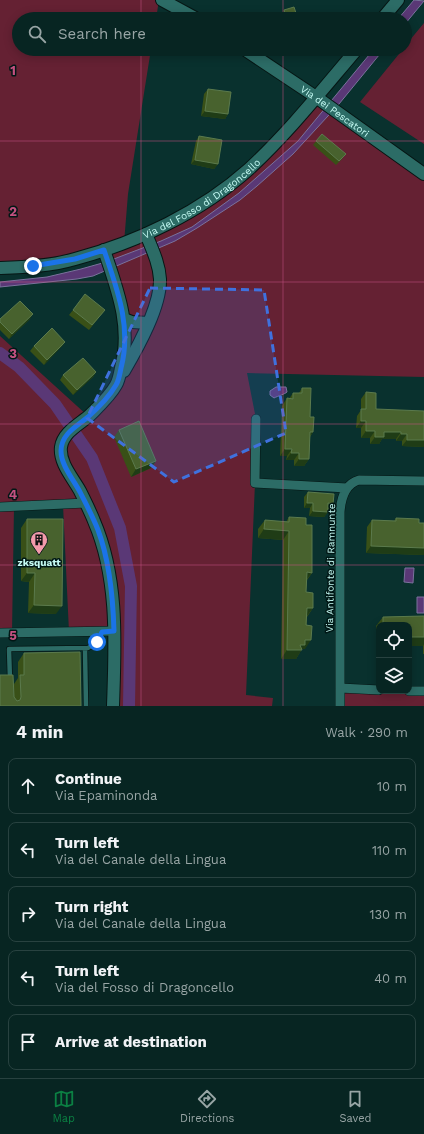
<!DOCTYPE html>
<meta charset="utf-8">
<style>
:root{--surface:#072522;--page:#102d2a;--text:#f1f3f6;--muted:#98a5a5;--line:#284240;--accent:#0b8043}
body{margin:0;font-family:"Work Sans",sans-serif;background:var(--page);color:var(--text)}
.controls{position:absolute;right:12px;bottom:12px;display:grid;overflow:hidden;border-radius:8px;box-shadow:0 2px 10px #0003}
.controls button{width:36px;height:36px;display:grid;place-items:center;padding:0;border:0;border-bottom:1px solid var(--line);background:var(--surface);color:var(--text);font:20px sans-serif}
.stop{position:absolute;width:12px;height:12px;margin:-9px;border:3px solid #1a73e8;border-radius:50%;background:#fff}
.stop.end{background:#1a73e8;border-color:#fff;box-shadow:0 1px 4px #0008}
.list{margin:0;padding:0;list-style:none}
h2{display:flex;justify-content:space-between;align-items:center;height:52px;margin:0;padding:0 16px;font-size:17px}
h2 small{font-size:13px;font-weight:400;color:var(--muted)}
.list li{display:grid;grid-template-columns:26px 1fr auto;gap:12px;align-items:center;box-sizing:border-box;height:56px;margin:0 8px 8px;padding:0 8px;border:1px solid var(--line);border-radius:8px}
.list b{display:block;font-size:15px;white-space:nowrap}
.list p{margin:0;font-size:13px;white-space:nowrap;color:var(--muted)}
.list em{font-size:13px;font-style:normal;color:var(--muted)}
.icon{flex:none;width:22px;height:22px;fill:none;stroke:currentColor;stroke-width:2;stroke-linecap:round;stroke-linejoin:round}
.map{position:relative;flex:none;width:424px;height:706px;overflow:hidden}
.search{position:absolute;background:var(--surface);box-shadow:0 2px 10px #0003;left:12px;right:12px;top:12px;height:44px;display:flex;align-items:center;gap:10px;box-sizing:border-box;padding:0 14px;border-radius:22px;color:var(--muted);font-size:15px}
.sheet{height:372px;background:var(--surface)}
nav{display:flex;justify-content:space-around;align-items:center;box-sizing:border-box;height:56px;border-top:1px solid var(--line);background:var(--surface);font-size:11px;color:var(--muted)}
nav a{display:grid;justify-items:center;gap:2px}
nav .on{color:var(--accent)}
.map>svg:first-child{display:block}
</style>
<div class="map">
<svg width="424" height="706" viewBox="0 0 424 706">
<rect width="100%" height="100%" fill="#09312e"/>
<path fill="#652133" d="M 0,0 L 159,0 L 156,19 L 19,19 L 19,49 L 151,49 L 128,194 L 124,243 L 104,250 L 0,268 Z
M 424,23 L 424,144 L 360,102 L 403,49 L 405,49 L 405,46 Z
M 316,97 L 424,174 L 424,377 L 247,373 L 256,419 L 255,483 L 246,695 L 273,698 L 272,706 L 113,706 L 114,631 L 69,632 L 63,505 L 14,507 L 12,633 L 0,633 L 0,336 L 88,416 L 106,398 L 124,352 L 106,255 L 228,186 Z
M 340,688 L 379,691 L 424,691 L 424,706 L 340,706 Z"/>
<path fill="#5a3876" stroke="#7a729c" d="M 414,0 L 424,1 L 405,24 L 405,19 L 398,19 Z
M 374,49 L 384,49 L 339,104 L 293,154 L 257,186 L 240,200 L 197,228 L 175,241 L 93,276 L 77,279 L 0,287 L 0,282 L 47,277 L 81,269 L 106,262 L 161,241 L 192,227 L 239,193 L 298,141 Z
M 276,387 L 286,387 L 287,392 C 285,394 278,396 274,398 L 270,395 L 270,391 Z
M 405,568 L 414,568 L 413,583 L 404,582 Z
M 417,597 L 424,597 L 424,613 L 417,613 Z"/>
<g fill="none" stroke-linecap="round" stroke-linejoin="round">
<path stroke="#5a3876" stroke-width="12" d="M 0,353 L 19,367 L 55,404 L 92,458 L 120,528 L 131,586 L 129,706"/>
<defs>
<path id="lane" d="M 85,649 L 86,706
M 10,680 L 9,649 L 88,648 L 97,642 L 102,632"/>
<path id="street" d="M 256,419 L 255,483 L 347,488
M 0,507 L 86,503
M 0,633 L 114,631
M 340,688 L 379,690
M 409,691 L 424,691
M 340,706 L 340,512 C 341,499 345,484 359,480 L 424,481"/>
<g id="secondary">
<path d="M 162,0 L 197,19"/>
<path d="M 382,19 L 398,0"/>
<path id="s1" d="M 244,49 L 316,97 L 424,174"/>
<path d="M 104,250 C 117,289 132,326 121,368 C 120,373 119,380 116,385 C 110,396 99,406 90,415 C 80,424 63,432 61,447 C 59,463 73,478 80,491 C 85,501 90,511 94,521 C 119,579 115,645 113,706"/>
<path id="s2" d="M 0,268 C 25,267 51,266 75,259 C 138,242 201,212 249,169 C 289,132 322,90 357,49"/>
<path d="M 124,319 L 132,322 L 148,323"/>
<path d="M 124,371 C 138,347 161,306 160,279 C 159,263 152,249 146,234"/>
</g>
</defs>
<use href="#lane" stroke="#061614" stroke-width="6"/>
<use href="#street" stroke="#061614" stroke-width="10"/>
<use href="#secondary" stroke="#061614" stroke-width="14"/>
<use href="#lane" stroke="#2c6c66" stroke-width="4.5"/>
<use href="#street" stroke="#2c6c66" stroke-width="9"/>
<use href="#secondary" stroke="#2c6c66" stroke-width="12"/>
</g>
<path fill="#395017" d="M 284,10 L 297,16 L 295,18 L 293,19 L 285,19 L 283,13 Z
M 208,89 L 228,114 L 225,119 L 201,116 L 204,94 Z
M 199,136 L 218,164 L 214,169 L 191,164 L 196,141 Z
M 316,141 L 343,158 L 336,165 L 313,145 Z
M 73,310 L 105,310 L 89,330 L 69,315 Z
M 0,319 L 30,319 L 9,339 L 0,330 Z
M 65,342 L 62,346 L 44,365 L 30,351 L 34,346 Z
M 96,372 L 93,377 L 73,395 L 60,380 L 63,375 Z
M 302,388 L 310,417 L 313,432 L 310,437 L 309,459 L 304,466 L 294,466 L 294,460 L 286,460 L 287,456 L 280,456 L 282,406 L 287,398 L 289,399 L 293,393 L 299,393 Z
M 366,392 L 376,409 L 424,447 L 402,446 L 402,441 L 396,441 L 396,439 L 382,439 L 379,444 L 370,444 L 370,438 L 361,438 L 361,428 L 356,428 L 357,416 L 361,410 L 361,399 Z
M 119,430 L 156,461 L 151,468 L 131,477 L 114,437 Z
M 308,492 L 333,504 L 330,509 L 328,509 L 328,512 L 324,517 L 309,516 L 310,508 L 304,508 L 304,497 Z
M 289,517 L 306,525 L 312,573 L 307,580 L 306,592 L 313,608 L 307,617 L 305,649 L 302,649 L 296,659 L 281,659 L 283,540 L 258,538 L 258,529 L 265,520 L 286,522 Z
M 396,518 L 419,523 L 424,523 L 424,555 L 366,553 L 367,527 L 372,520 L 394,521 Z
M 27,519 L 56,614 L 28,613 L 29,582 L 21,581 L 21,528 Z
M 424,616 L 424,654 L 423,654 L 423,646 L 409,646 L 409,625 L 379,625 L 379,639 L 377,639 L 376,626 L 383,617 Z
M 24,653 L 81,706 L 0,706 L 14,698 L 14,684 L 18,678 L 18,662 Z"/>
<path fill="#1f3c16" d="M 297,16 L 295,18 L 293,19 L 288,19 Z
M 205,111 L 228,114 L 225,119 L 201,116 Z
M 195,160 L 218,164 L 214,169 L 191,164 Z
M 33,314 L 30,319 L 9,339 L 12,334 Z
M 65,342 L 62,346 L 44,365 L 47,360 Z
M 96,372 L 93,377 L 73,395 L 77,390 Z
M 361,421 L 366,421 L 361,428 L 356,428 Z
M 366,431 L 375,431 L 370,438 L 361,438 Z
M 310,432 L 313,432 L 308,439 Z
M 384,432 L 401,432 L 396,439 L 382,439 L 379,444 L 370,444 L 375,437 Z
M 401,434 L 407,434 L 402,441 L 396,441 Z
M 407,440 L 424,440 L 424,447 L 402,446 Z
M 285,449 L 292,449 L 287,456 L 280,456 Z
M 291,453 L 299,453 L 294,460 L 286,460 Z
M 299,459 L 309,459 L 304,466 L 294,466 Z
M 156,461 L 151,468 L 131,477 L 136,469 Z
M 307,503 L 313,503 L 310,508 L 304,508 Z
M 328,503 L 333,504 L 330,509 L 325,508 Z
M 313,511 L 328,512 L 324,517 L 309,516 Z
M 264,529 L 289,531 L 283,540 L 258,538 Z
M 371,546 L 424,548 L 424,555 L 366,553 Z
M 307,572 L 312,573 L 305,581 Z
M 27,573 L 35,573 L 29,582 L 21,581 Z
M 34,605 L 62,606 L 56,614 L 28,613 Z
M 307,608 L 313,608 L 306,617 Z
M 410,637 L 424,637 L 424,644 L 423,646 L 409,646 L 409,638 Z
M 305,640 L 311,640 L 305,649 L 302,649 L 296,659 L 281,659 L 287,650 L 300,645 Z"/>
<path fill="#48622e" stroke="#5b7a4d" d="M 294,7 L 297,16 L 287,19 L 284,10 Z
M 208,89 L 231,92 L 228,114 L 205,111 Z
M 322,134 L 346,154 L 339,161 L 316,141 Z
M 199,136 L 222,140 L 218,164 L 195,160 Z
M 85,294 L 105,310 L 92,325 L 73,310 Z
M 20,301 L 33,314 L 12,334 L 0,322 L 0,319 Z
M 52,328 L 65,342 L 47,360 L 34,346 Z
M 83,358 L 96,372 L 77,390 L 63,375 Z
M 302,388 L 311,388 L 310,417 L 314,417 L 313,432 L 310,432 L 309,459 L 299,459 L 299,453 L 291,453 L 292,449 L 285,449 L 287,398 L 293,399 L 293,393 L 302,393 Z
M 366,392 L 376,393 L 376,409 L 424,411 L 424,440 L 407,440 L 407,434 L 401,434 L 401,432 L 384,432 L 384,437 L 375,437 L 375,431 L 366,431 L 366,421 L 361,421 L 361,409 L 366,409 Z
M 139,421 L 156,461 L 136,469 L 119,430 Z
M 308,492 L 334,494 L 333,504 L 328,503 L 328,512 L 313,511 L 313,503 L 307,503 Z
M 289,517 L 306,518 L 306,525 L 312,525 L 312,573 L 307,572 L 306,592 L 313,593 L 313,608 L 307,608 L 306,625 L 312,626 L 311,640 L 305,640 L 305,645 L 300,645 L 302,650 L 287,650 L 289,531 L 264,529 L 265,520 L 289,522 Z
M 396,518 L 419,519 L 419,523 L 424,523 L 424,548 L 371,546 L 372,520 L 396,521 Z
M 27,519 L 63,519 L 62,606 L 34,605 L 35,573 L 27,573 Z
M 424,616 L 424,637 L 410,637 L 410,643 L 409,643 L 409,625 L 383,625 L 383,617 Z
M 80,652 L 81,706 L 0,706 L 0,675 L 13,675 L 14,697 L 17,701 L 20,700 L 21,697 L 20,675 L 24,675 L 24,653 Z"/>
<g fill="none" stroke-linecap="round" stroke-linejoin="round">
<path stroke="#1a73e8" stroke-width="5" d="M 33,266 L 75,259 L 104,250 C 117,289 132,327 121,368 C 120,373 119,380 116,385 C 109,397 98,408 88,417 C 77,426 61,434 61,451 C 61,465 73,479 80,492 C 86,504 93,517 98,530 C 110,562 113,597 114,631 L 102,632 L 97,642"/>
</g>
<path fill="#3f71de" fill-opacity="0.2" stroke="#3f71de" stroke-width="3" stroke-dasharray="8 5" stroke-linejoin="round" d="M 150,288 L 264,290 L 286,433 L 174,482 L 87,418 Z"/>
<path fill="none" stroke="#c35181" stroke-width="1" stroke-opacity="0.55" d="M 141,0 L 141,19M 283,0 L 283,19M 141,49 L 141,706M 283,49 L 283,706M 0,141 L 424,141M 0,282 L 424,282M 0,424 L 424,424M 0,565 L 424,565"/>
<defs>
<symbol id="building-pin" viewBox="-11 -11 22 30"><path d="M0 17L-7.5 6A9.5 9.5 0 1 1 7.5 6Z" fill="#f39aab" stroke="#001715"/><path d="M-4-6H4V6H1V3H-1V6H-4ZM-2.5-4.3h1.7v1.8h-1.7ZM.8-4.3h1.7v1.8H.8ZM-2.5-1h1.7V.8h-1.7ZM.8-1h1.7V.8H.8Z" fill="#111"/></symbol>
</defs>
<g fill-rule="evenodd">
<use href="#building-pin" x="29" y="530" width="20" height="27"/>
</g>
<g text-anchor="middle" stroke-width="3" stroke-linejoin="round" paint-order="stroke">
<g font-size="10" fill="#c5fbf4" stroke="#001715">
<text dy="4" stroke="none"><textPath href="#s1" startOffset="110">Via dei Pescatori</textPath></text>
<text dy="4" stroke="none"><textPath href="#s2" startOffset="217">Via del Fosso di Dragoncello</textPath></text>
<text transform="translate(330 568) rotate(-89)" y="4">Via Antifonte di Ramnunte</text>
</g>
<g font-size="10" font-weight="bold" fill="#c5fbf4" stroke="#001715">
<text x="39" y="566">zksquatt</text>
</g>
</g>
<g font-size="13" text-anchor="middle" font-weight="bold" fill="#c35181" stroke="#001715" stroke-width="3" stroke-linejoin="round" paint-order="stroke">
<text x="13" y="75">1</text>
<text x="13" y="216">2</text>
<text x="13" y="358">3</text>
<text x="13" y="499">4</text>
<text x="13" y="640">5</text>
</g>
</svg>
<div class="controls">
<button><svg class="icon" aria-label="locate" viewBox="0 0 24 24"><circle cx="12" cy="12" r="6"/><path d="M12 2v4M12 18v4M2 12h4M18 12h4"/></svg></button>
<button><svg class="icon" aria-label="layers" viewBox="0 0 24 24"><path d="M12 4l9 5-9 5-9-5zM3 14l9 5 9-5"/></svg></button>
</div>
<div class="stop" style="left:97px;top:642px"></div>
<div class="stop end" style="left:33px;top:266px"></div>
<div class="search"><svg class="icon" aria-label="search" viewBox="0 0 24 24"><circle cx="10" cy="10" r="6"/><path d="M15 15l6 6"/></svg>Search here</div>
</div>
<section class="sheet">
<h2>4 min<small>Walk · 290 m</small></h2>
<ul class="list">
<li><svg class="icon" aria-label="ahead" viewBox="0 0 24 24"><path d="M12 20V5M6 11l6-6 6 6"/></svg><div><b>Continue</b><p>Via Epaminonda</p></div><em>10 m</em></li>
<li><svg class="icon" aria-label="left" viewBox="0 0 24 24"><path d="M17 20v-9H6M10 6l-5 5 5 5"/></svg><div><b>Turn left</b><p>Via del Canale della Lingua</p></div><em>110 m</em></li>
<li><svg class="icon" aria-label="right" viewBox="0 0 24 24"><path d="M7 20v-9h11M14 6l5 5-5 5"/></svg><div><b>Turn right</b><p>Via del Canale della Lingua</p></div><em>130 m</em></li>
<li><svg class="icon" aria-label="left" viewBox="0 0 24 24"><path d="M17 20v-9H6M10 6l-5 5 5 5"/></svg><div><b>Turn left</b><p>Via del Fosso di Dragoncello</p></div><em>40 m</em></li>
<li><svg class="icon" aria-label="arrive" viewBox="0 0 24 24"><path d="M6 21V4h12l-3 4 3 4H6"/></svg><div><b>Arrive at destination</b></div></li>
</ul>
</section>
<nav>
<a class="on"><svg class="icon" aria-label="map" viewBox="0 0 24 24"><path d="M3 6l6-2 6 2 6-2v14l-6 2-6-2-6 2zM9 4v14M15 6v14"/></svg>Map</a>
<a><svg class="icon" aria-label="directions" viewBox="0 0 24 24"><path d="M12 3l9 9-9 9-9-9zM9 14v-3h6M13 9l2 2-2 2"/></svg>Directions</a>
<a><svg class="icon" aria-label="saved" viewBox="0 0 24 24"><path d="M7 4h10v16l-5-4-5 4z"/></svg>Saved</a>
</nav>
